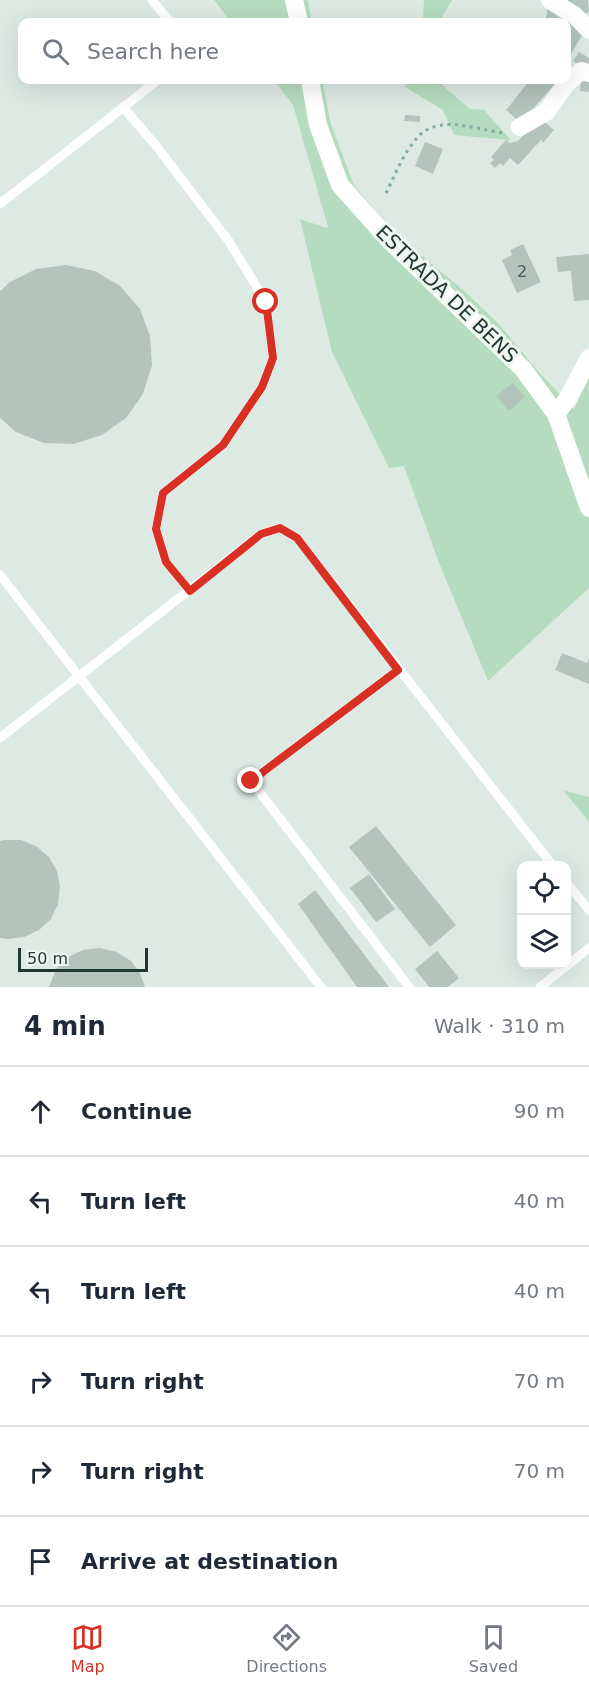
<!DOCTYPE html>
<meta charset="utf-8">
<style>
:root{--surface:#fff;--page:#f2f2f3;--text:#1f2937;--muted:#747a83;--line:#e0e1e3;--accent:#d93025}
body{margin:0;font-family:"DejaVu Sans",sans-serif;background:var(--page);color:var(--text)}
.controls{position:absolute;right:18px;bottom:18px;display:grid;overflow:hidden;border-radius:12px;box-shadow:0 6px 24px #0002}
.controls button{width:54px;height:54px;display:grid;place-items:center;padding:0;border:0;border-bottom:2px solid var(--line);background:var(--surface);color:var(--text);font:30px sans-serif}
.scale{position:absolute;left:18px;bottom:15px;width:130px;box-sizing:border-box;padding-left:6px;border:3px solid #1f3931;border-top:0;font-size:16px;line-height:21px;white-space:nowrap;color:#1f3931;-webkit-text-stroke:4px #edf6f1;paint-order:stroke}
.stop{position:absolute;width:18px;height:18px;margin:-14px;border:4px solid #d93025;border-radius:50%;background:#fff}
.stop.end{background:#d93025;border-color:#fff;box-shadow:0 2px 6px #0008}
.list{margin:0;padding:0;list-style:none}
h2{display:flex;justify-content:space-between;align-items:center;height:78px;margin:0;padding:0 24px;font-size:26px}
h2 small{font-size:20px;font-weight:400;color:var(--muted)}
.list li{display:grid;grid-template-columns:39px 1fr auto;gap:18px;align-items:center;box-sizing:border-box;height:90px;padding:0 24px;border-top:2px solid var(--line)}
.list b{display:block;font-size:22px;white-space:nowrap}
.list em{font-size:20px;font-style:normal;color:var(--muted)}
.icon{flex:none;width:33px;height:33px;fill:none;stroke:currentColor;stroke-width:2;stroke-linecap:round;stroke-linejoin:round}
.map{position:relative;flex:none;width:589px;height:987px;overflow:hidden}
.search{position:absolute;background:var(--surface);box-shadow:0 6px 24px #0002;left:18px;right:18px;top:18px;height:66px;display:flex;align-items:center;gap:15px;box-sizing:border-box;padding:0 21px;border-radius:12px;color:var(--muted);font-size:22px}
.sheet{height:618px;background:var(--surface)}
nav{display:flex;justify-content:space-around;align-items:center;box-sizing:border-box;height:84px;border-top:2px solid var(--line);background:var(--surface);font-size:16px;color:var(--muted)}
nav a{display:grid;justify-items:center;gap:3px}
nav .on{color:var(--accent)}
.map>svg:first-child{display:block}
</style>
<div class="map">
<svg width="589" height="987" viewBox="0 0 589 987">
<rect width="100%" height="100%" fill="#ddeae4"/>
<path fill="#b5dcbe" d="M 214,0 L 308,0 L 312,22 L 231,22 Z
M 424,0 L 452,0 L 439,22 L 423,22 Z
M 274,80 L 322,80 L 331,124 L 354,185 L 389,228 L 463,290 L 498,323 L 537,370 L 574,409 L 589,378 L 589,588 L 488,681 L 438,560 L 404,466 L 389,468 L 332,352 L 300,219 L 327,228 L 328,227 L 293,105 Z
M 408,80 L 440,80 L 441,84 L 470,109 L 484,110 L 511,140 L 454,135 L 443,110 L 405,87 Z
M 563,790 L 589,797 L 589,822 Z"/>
<path fill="#b3c4bc" d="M 563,0 L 588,0 L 589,11 L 582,17 Z
M 548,7 L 564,17 L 560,22 L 545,22 Z
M 570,18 L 584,32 L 568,59 L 567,58 L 567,23 Z
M 579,52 L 589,58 L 589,69 L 573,61 Z
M 530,80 L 558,80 L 521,123 L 506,110 Z
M 581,80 L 589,80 L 589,92 L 580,91 Z
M 405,115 L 420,116 L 420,122 L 404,121 Z
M 539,117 L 554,130 L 543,143 L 541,140 L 518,165 L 510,158 L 503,166 L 500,163 L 495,168 L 490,163 L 494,160 L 491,157 L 506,140 L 510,143 L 518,141 Z
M 425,142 L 443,149 L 433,174 L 415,166 Z
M 523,244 L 541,282 L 517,293 L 502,260 L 512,255 L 510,250 Z
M 589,254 L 589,300 L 574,301 L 571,271 L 558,272 L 556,257 Z
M 66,265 L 95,271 L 120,286 L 140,309 L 150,336 L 152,365 L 143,394 L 126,418 L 102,435 L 73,444 L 44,443 L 16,432 L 0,418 L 0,291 L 10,282 L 36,269 Z
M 513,383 L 525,397 L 509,411 L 496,396 Z
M 562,653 L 587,663 L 589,658 L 589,684 L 555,670 Z
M 376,826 L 456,925 L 430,947 L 349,847 Z
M 4,840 L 21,840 L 36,846 L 49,857 L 57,871 L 60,887 L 58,904 L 51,919 L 39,930 L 24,937 L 8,939 L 0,938 L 0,841 Z
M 369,874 L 395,909 L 376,922 L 350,888 Z
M 315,890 L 389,987 L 357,987 L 298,904 Z
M 100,948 L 117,952 L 131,961 L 140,973 L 145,987 L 49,987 L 56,969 L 68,957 L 83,950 Z
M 437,951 L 459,978 L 448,987 L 429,987 L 415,969 Z"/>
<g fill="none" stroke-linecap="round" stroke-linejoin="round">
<path stroke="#7dae9d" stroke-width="3" stroke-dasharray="3 4.5" stroke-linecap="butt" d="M 386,193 C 395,175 404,151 419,136 C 427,126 446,123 459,125 C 474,127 489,131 505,133"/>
<path stroke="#fff" stroke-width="9" d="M 152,0 L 170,22
M 123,107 L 157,147 L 228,240 L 266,302 L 273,358 L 262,387 L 223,445 L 163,493 L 156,529 L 166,562 L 190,591
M 0,204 L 158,80
M 0,575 L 321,987
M 398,670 L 251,781 L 409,987
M 0,738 L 261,534 L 280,528 L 297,538 L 553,866
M 566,882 L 589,910
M 540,987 L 589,948"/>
<path stroke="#fff" stroke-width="18" d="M 550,0 L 574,15 L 589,30
M 520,127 L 546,112 L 567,83 L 581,71 L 589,73
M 556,414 L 568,398 L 589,358"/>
<path stroke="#fff" stroke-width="18" d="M 294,0 L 299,22
M 310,80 L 318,125 L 340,185 L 390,241 L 523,369 L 556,414 L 589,508"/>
</g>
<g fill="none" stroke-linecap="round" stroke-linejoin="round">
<path stroke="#d93025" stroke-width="8" d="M 251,781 L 398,670 L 297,538 L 280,528 L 261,534 L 190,591 L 166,562 L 156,529 L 163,493 L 223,445 L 262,387 L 273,358 L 266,302"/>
</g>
<g text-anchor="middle" stroke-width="6" stroke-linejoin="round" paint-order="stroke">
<g font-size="16" fill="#445c54">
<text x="522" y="277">2</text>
</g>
<g font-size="20" fill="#1f3931" stroke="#edf6f1">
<text transform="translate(447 294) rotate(44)" y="7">ESTRADA DE BENS</text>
</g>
</g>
</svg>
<div class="controls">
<button><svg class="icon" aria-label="locate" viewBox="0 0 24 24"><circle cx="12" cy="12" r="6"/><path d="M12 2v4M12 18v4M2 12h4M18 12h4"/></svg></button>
<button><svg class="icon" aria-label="layers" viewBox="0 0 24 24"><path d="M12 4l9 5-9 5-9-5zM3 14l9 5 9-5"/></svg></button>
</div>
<div class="scale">50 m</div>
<div class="stop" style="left:266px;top:302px"></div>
<div class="stop end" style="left:251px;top:781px"></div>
<div class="search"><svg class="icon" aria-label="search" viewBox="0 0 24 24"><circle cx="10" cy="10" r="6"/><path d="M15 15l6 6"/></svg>Search here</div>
</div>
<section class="sheet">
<h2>4 min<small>Walk · 310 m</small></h2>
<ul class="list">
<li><svg class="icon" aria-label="ahead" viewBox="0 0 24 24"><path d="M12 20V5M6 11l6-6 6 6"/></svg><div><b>Continue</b></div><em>90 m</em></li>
<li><svg class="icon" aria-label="left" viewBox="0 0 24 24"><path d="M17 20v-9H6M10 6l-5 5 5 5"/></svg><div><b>Turn left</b></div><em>40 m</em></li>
<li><svg class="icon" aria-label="left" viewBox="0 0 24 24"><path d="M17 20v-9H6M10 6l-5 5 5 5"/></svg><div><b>Turn left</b></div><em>40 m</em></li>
<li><svg class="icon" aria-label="right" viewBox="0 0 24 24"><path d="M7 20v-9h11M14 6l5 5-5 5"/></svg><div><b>Turn right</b></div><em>70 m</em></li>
<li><svg class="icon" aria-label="right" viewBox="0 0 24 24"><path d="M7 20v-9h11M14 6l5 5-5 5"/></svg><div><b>Turn right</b></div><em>70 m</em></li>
<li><svg class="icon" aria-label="arrive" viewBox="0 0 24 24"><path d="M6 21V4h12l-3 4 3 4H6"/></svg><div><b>Arrive at destination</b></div></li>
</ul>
</section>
<nav>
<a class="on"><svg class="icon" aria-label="map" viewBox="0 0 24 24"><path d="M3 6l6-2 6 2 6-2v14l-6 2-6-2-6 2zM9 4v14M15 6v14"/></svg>Map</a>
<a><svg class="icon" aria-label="directions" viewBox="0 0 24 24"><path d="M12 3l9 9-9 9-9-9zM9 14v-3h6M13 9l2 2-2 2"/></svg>Directions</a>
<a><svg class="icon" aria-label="saved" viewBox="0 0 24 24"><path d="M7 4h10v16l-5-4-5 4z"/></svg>Saved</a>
</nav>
